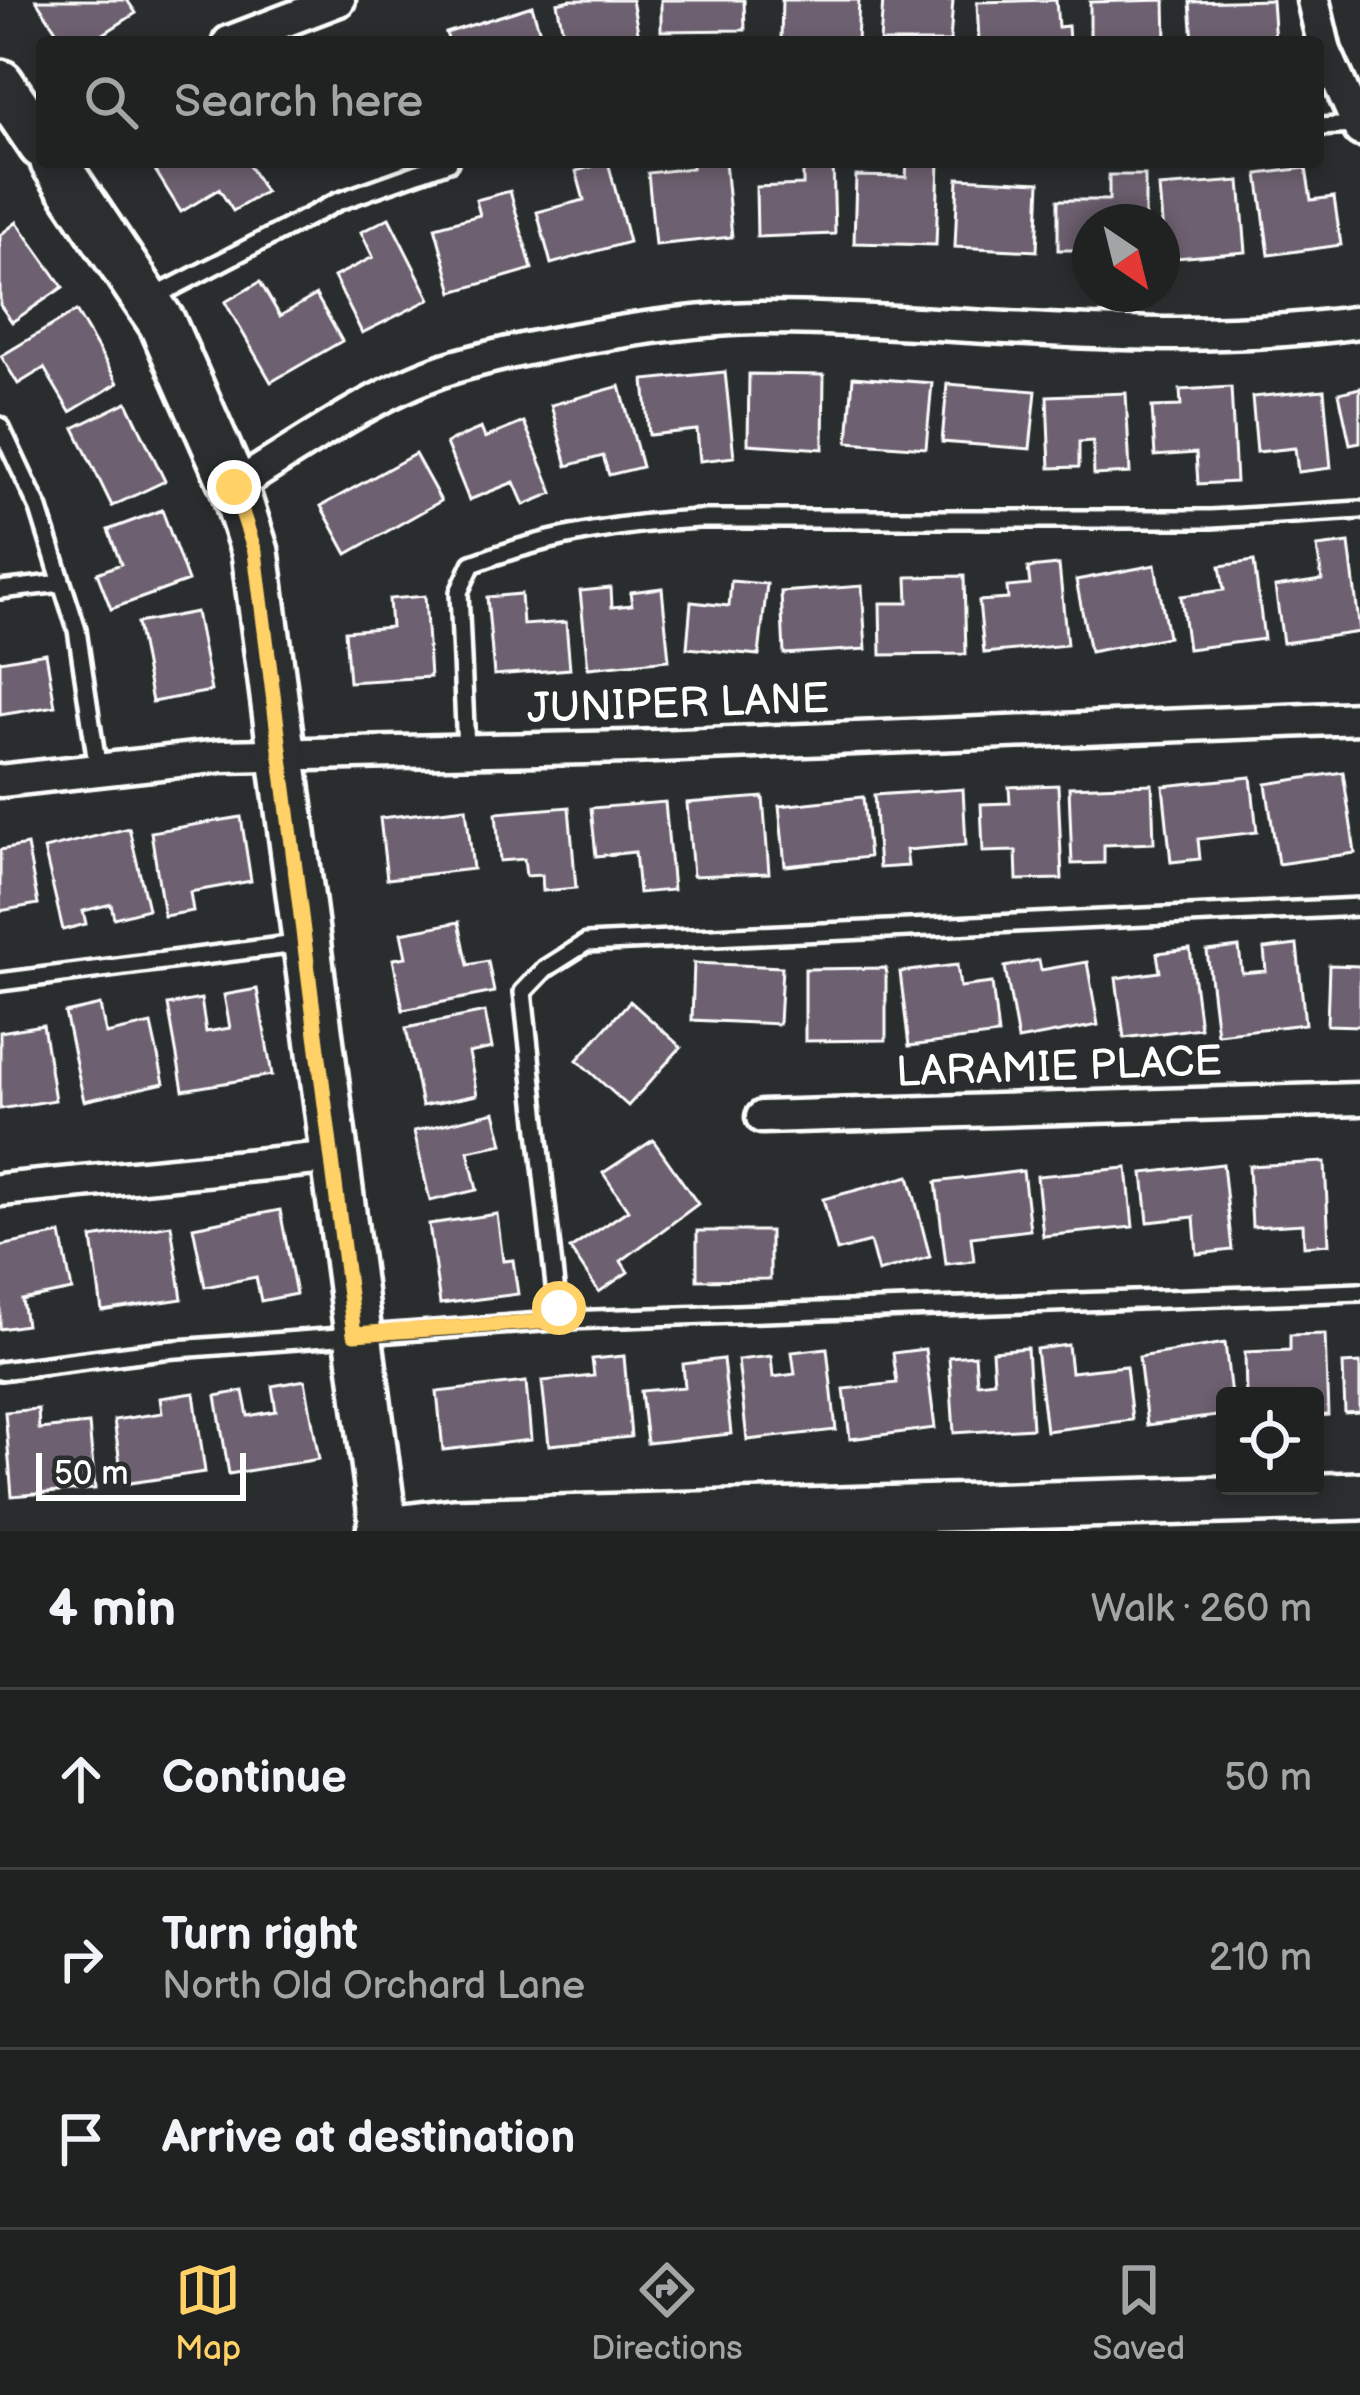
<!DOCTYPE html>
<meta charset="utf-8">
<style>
:root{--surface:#202222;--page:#2d2f2f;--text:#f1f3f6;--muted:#a2a4a5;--line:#3d3f40;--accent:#ffd166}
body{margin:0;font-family:"Balsamiq Sans",sans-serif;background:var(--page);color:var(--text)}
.controls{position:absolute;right:36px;bottom:36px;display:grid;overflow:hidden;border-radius:12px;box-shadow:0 6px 18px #0003}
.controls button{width:108px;height:108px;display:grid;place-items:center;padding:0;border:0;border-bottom:3px solid var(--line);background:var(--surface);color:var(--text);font:60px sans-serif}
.compass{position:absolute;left:1072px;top:204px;width:108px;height:108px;border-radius:50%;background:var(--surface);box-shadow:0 6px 18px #0003;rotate:145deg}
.scale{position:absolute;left:36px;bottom:30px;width:210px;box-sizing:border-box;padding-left:12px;border:6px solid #fff;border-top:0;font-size:33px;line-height:42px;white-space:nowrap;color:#fff;-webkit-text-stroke:9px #2a2d2e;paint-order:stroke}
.stop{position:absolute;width:36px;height:36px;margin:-27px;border:9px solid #ffd166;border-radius:50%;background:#fff}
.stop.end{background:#ffd166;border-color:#fff;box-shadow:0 3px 12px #0008}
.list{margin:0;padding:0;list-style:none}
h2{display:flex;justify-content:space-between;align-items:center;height:156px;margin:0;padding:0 48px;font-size:51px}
h2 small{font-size:39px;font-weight:400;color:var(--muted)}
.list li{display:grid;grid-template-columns:78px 1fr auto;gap:36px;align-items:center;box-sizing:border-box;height:180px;padding:0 48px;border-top:3px solid var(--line)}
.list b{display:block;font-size:45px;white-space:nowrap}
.list p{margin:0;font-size:39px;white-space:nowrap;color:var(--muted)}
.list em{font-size:39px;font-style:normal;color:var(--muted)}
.icon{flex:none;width:66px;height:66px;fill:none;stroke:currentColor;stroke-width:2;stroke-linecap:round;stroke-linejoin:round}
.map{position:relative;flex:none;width:1360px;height:1531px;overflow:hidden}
.search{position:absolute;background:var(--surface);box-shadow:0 6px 18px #0003;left:36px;right:36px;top:36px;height:132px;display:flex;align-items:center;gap:30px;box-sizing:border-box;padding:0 42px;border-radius:12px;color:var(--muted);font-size:45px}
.sheet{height:696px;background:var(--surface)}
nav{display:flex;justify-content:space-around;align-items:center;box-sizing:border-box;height:168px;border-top:3px solid var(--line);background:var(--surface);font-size:33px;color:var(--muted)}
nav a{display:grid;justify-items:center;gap:6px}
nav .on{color:var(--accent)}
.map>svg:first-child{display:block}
</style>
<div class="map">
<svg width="1360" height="1531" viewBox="0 0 1360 1531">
<rect width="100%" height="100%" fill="#2a2d2e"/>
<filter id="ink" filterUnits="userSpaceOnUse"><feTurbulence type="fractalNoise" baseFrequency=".00833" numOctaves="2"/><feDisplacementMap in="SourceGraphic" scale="24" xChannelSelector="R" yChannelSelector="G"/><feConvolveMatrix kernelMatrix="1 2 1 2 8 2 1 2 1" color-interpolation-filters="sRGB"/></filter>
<g filter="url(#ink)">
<path fill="#6d616f" stroke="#fff" stroke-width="3" d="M 36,0 L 127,0 L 136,13 L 91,42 L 64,42 Z
M 571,0 L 632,0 L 640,42 L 565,42 L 557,3 Z
M 661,0 L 744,0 L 745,30 L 661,31 Z
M 782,0 L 859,0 L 857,42 L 781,42 Z
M 883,0 L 953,0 L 950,42 L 880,42 Z
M 1056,0 L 1058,27 L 1068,26 L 1069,42 L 979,42 L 977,2 Z
M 1165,0 L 1166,42 L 1090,42 L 1090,2 Z
M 1272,0 L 1275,42 L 1193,42 L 1190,2 Z
M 532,6 L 543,42 L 449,42 L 446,33 Z
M 168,162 L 247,162 L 265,192 L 233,211 L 219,189 L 181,212 L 155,170 Z
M 608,162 L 629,242 L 551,264 L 537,212 L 584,200 L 576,171 Z
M 692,162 L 725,162 L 732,237 L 655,245 L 648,173 L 692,168 Z
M 803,162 L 833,162 L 835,234 L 757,237 L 756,187 L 803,185 Z
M 907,162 L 939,162 L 936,245 L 854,243 L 856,176 L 906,177 Z
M 1306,168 L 1311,200 L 1334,197 L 1341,245 L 1269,255 L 1258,174 Z
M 1109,175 L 1145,175 L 1145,222 L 1090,222 L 1090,250 L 1058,250 L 1058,200 L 1109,200 Z
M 958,178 L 1040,182 L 1037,251 L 955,247 Z
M 1240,181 L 1246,252 L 1165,259 L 1159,187 Z
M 510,191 L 532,269 L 453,292 L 435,227 L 480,215 L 476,200 Z
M 389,218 L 430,299 L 362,333 L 334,277 L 373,257 L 361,232 Z
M 17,222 L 63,287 L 12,322 L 0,305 L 0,235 Z
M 260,282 L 280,316 L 316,295 L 342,341 L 271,382 L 225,302 Z
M 76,311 L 118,383 L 70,412 L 44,368 L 18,384 L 1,356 Z
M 725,372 L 734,457 L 700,461 L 697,430 L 649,435 L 644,380 Z
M 749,374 L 824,375 L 823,449 L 748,444 Z
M 853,377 L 932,383 L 926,448 L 848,442 Z
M 947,384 L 1036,391 L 1030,449 L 942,442 Z
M 620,386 L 642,467 L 609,475 L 603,456 L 567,466 L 551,405 Z
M 1231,387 L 1236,482 L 1198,484 L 1196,453 L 1155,456 L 1152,407 L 1181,406 L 1180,390 Z
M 1360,388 L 1360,442 L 1350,444 L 1339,393 Z
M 1324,390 L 1331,468 L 1298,472 L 1295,448 L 1257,452 L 1252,397 Z
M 1126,393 L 1130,473 L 1094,475 L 1093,441 L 1079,442 L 1079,467 L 1050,468 L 1047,396 Z
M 127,402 L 165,481 L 112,506 L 74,428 Z
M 524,422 L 553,493 L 524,505 L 514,482 L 469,500 L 446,443 L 481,428 L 485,438 Z
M 415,454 L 441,501 L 347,554 L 321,506 Z
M 162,510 L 188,581 L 111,609 L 97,573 L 121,564 L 108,530 Z
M 1349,543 L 1360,632 L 1283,643 L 1275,587 L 1322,580 L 1317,547 Z
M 1254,561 L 1264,639 L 1188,649 L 1181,596 L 1224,590 L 1220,566 Z
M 1059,565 L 1067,645 L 984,653 L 979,601 L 1008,599 L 1007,587 L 1030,585 L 1028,568 Z
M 1155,565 L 1168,637 L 1090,652 L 1076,580 Z
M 964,576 L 966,654 L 881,655 L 880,603 L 908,603 L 907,577 Z
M 731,581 L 767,584 L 759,655 L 687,648 L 691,602 L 729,606 Z
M 862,586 L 866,649 L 784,654 L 781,592 Z
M 611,588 L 612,607 L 632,605 L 630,592 L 662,588 L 669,660 L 588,668 L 580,591 Z
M 521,594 L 523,625 L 566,622 L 570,669 L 494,675 L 487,597 Z
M 425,596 L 430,677 L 349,682 L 345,631 L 391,627 L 389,599 Z
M 196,612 L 211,691 L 152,702 L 137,623 Z
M 46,653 L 55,706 L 0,715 L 0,661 Z
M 1343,772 L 1355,853 L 1278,864 L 1266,784 Z
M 1251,777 L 1257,832 L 1198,839 L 1200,859 L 1171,862 L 1163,786 Z
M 1152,784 L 1154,843 L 1104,845 L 1104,863 L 1072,864 L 1069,787 Z
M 1058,785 L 1062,879 L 1017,880 L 1016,851 L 983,852 L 981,804 L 1010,803 L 1009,787 Z
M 963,789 L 966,845 L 906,850 L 908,866 L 879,868 L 874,795 Z
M 763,797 L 769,873 L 693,876 L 687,803 Z
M 863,797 L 869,857 L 785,866 L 779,806 Z
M 665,802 L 673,890 L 639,893 L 635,852 L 596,856 L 591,808 Z
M 569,807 L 576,888 L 543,891 L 542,875 L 526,876 L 524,859 L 500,861 L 496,813 Z
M 466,808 L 473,869 L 387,879 L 380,818 Z
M 241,817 L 251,881 L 190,892 L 193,911 L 164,916 L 151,832 Z
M 129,828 L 148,909 L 114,918 L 111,904 L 83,911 L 86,924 L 63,930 L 44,849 Z
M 27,845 L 38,904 L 0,911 L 0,850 Z
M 459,922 L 468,965 L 488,961 L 494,992 L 403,1010 L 393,959 L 406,957 L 401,933 Z
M 1297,945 L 1305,1024 L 1217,1034 L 1207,951 L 1239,947 L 1242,973 L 1266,971 L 1264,949 Z
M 1190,949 L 1200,1028 L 1124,1038 L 1116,978 L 1160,972 L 1157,953 Z
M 1039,960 L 1041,970 L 1087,962 L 1098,1025 L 1018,1040 L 1005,967 Z
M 694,963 L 782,967 L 779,1024 L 692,1020 Z
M 957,965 L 960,987 L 992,983 L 998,1035 L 909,1046 L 900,972 Z
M 1329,965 L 1360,966 L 1360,1026 L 1327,1025 Z
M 886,968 L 886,1040 L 805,1041 L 805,969 Z
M 257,989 L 272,1075 L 183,1090 L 168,1005 L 201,999 L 206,1032 L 230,1028 L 224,995 Z
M 630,1001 L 681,1047 L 628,1106 L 577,1060 Z
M 100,1005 L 106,1034 L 151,1024 L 164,1083 L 84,1101 L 65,1013 Z
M 485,1012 L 492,1048 L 469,1053 L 477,1095 L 422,1106 L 406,1028 Z
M 43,1025 L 55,1100 L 0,1109 L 0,1032 Z
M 495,1112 L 503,1144 L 468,1151 L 477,1190 L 430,1201 L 414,1131 Z
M 653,1140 L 698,1204 L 621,1261 L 628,1272 L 599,1292 L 570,1249 L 628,1210 L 603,1173 Z
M 1325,1162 L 1329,1244 L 1304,1246 L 1303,1224 L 1252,1227 L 1249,1166 Z
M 1223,1164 L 1232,1250 L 1197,1254 L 1194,1217 L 1148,1222 L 1143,1173 Z
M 1127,1168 L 1133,1227 L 1043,1236 L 1037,1176 Z
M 1023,1171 L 1030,1230 L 971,1237 L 974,1261 L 946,1264 L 936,1182 Z
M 909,1176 L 930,1257 L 878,1272 L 870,1242 L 837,1251 L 823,1199 Z
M 280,1210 L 296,1294 L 261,1301 L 256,1277 L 205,1287 L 193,1227 Z
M 497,1214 L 503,1261 L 513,1260 L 518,1294 L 440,1304 L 429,1224 Z
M 171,1225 L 182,1299 L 102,1311 L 92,1238 Z
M 697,1231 L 770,1231 L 770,1279 L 697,1280 Z
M 61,1234 L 72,1290 L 22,1300 L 26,1325 L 0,1329 L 0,1246 Z
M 1325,1334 L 1328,1415 L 1315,1416 L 1315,1396 L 1246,1396 L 1245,1352 L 1290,1350 L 1290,1335 Z
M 1225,1343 L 1231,1396 L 1225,1396 L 1225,1415 L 1147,1425 L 1139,1357 Z
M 1068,1345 L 1071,1372 L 1126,1366 L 1132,1420 L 1046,1431 L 1036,1349 Z
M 827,1348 L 836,1430 L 747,1440 L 738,1360 L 771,1356 L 773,1377 L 795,1374 L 792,1352 Z
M 1027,1348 L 1032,1428 L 954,1433 L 949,1357 L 975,1355 L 977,1383 L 994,1381 L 992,1351 Z
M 925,1349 L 935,1428 L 850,1439 L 844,1389 L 897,1383 L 893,1353 Z
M 624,1356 L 631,1437 L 549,1445 L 542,1381 L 594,1376 L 592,1359 Z
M 723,1359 L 731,1434 L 647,1443 L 641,1391 L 685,1387 L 683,1364 Z
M 1360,1363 L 1360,1412 L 1345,1413 L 1343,1364 Z
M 305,1380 L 319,1459 L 229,1474 L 216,1396 L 243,1391 L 248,1416 L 276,1411 L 272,1386 Z
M 526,1382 L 531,1440 L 443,1450 L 437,1392 Z
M 194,1393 L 205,1472 L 123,1484 L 114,1420 L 162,1413 L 160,1398 Z
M 38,1409 L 39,1429 L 89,1424 L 95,1489 L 12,1496 L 5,1412 Z"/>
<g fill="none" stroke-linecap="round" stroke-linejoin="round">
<defs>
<path id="lane" d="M 1318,127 L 1357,125
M 152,298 L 337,202 L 449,162
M 0,426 L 39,509 L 62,583
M 0,590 L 62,583 L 77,630 L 98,770
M 466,750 L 459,592 L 472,564 C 545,536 621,523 699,519 L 1211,519 L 1360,510
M 1360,907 L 586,943 L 545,969 L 523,992 L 555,1286 L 559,1308 L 568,1320 L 1360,1292
M 0,982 L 304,943
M 0,1371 L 163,1350 L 568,1320"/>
<path id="street" d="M 1313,0 L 1325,51 L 1360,130
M 229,42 L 339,0
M 234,487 C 301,446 381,388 457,366 C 535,344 681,318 762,318 C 963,318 1158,351 1360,322
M 0,781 L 222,756 L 630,747 L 1360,718
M 762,1117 L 1360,1099
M 0,1190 L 336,1157"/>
<path id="secondary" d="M 0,83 L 42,145
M 54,162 L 162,323 L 234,487 L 255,552 L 384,1531
M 380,1531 L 453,1522 L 1360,1496"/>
</defs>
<use href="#lane" stroke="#fff" stroke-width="24"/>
<use href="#street" stroke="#fff" stroke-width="39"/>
<use href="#secondary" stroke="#fff" stroke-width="54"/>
<use href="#lane" stroke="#2a2d2e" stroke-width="15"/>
<use href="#street" stroke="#2a2d2e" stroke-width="30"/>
<use href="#secondary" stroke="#2a2d2e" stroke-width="45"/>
</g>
</g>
<g fill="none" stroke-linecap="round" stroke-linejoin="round" filter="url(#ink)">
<path stroke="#ffd166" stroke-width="15" d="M 234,487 L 255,552 L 354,1334 L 568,1320 L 559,1308"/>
</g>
<g text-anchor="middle" stroke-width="9" stroke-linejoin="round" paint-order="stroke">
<g font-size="42" fill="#fff" stroke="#2a2d2e">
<text transform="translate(678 702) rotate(-2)" y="15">JUNIPER LANE</text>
<text transform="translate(1059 1065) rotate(-2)" y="15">LARAMIE PLACE</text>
</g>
</g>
</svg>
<div class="controls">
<button><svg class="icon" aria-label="locate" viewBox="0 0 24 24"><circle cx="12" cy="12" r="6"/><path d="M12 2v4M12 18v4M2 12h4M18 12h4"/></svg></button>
</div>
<svg class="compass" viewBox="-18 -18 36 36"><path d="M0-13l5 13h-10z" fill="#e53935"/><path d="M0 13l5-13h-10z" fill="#a2a4a5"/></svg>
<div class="scale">50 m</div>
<div class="stop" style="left:559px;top:1308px"></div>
<div class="stop end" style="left:234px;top:487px"></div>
<div class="search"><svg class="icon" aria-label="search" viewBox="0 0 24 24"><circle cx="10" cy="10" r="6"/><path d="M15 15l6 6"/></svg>Search here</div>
</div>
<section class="sheet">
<h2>4 min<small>Walk · 260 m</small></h2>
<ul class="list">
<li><svg class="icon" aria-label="ahead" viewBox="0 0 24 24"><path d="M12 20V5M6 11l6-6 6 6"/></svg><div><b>Continue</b></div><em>50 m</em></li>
<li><svg class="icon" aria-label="right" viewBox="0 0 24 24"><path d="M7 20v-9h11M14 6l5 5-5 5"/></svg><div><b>Turn right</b><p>North Old Orchard Lane</p></div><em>210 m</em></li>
<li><svg class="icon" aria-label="arrive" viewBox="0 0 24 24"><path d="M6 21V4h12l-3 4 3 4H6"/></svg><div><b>Arrive at destination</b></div></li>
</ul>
</section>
<nav>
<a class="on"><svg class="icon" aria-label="map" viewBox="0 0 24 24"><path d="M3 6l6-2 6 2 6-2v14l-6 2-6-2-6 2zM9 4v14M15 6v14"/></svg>Map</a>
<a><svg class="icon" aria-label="directions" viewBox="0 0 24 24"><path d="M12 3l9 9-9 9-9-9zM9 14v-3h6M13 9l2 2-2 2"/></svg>Directions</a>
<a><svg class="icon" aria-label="saved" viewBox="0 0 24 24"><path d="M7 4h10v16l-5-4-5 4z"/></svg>Saved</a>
</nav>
